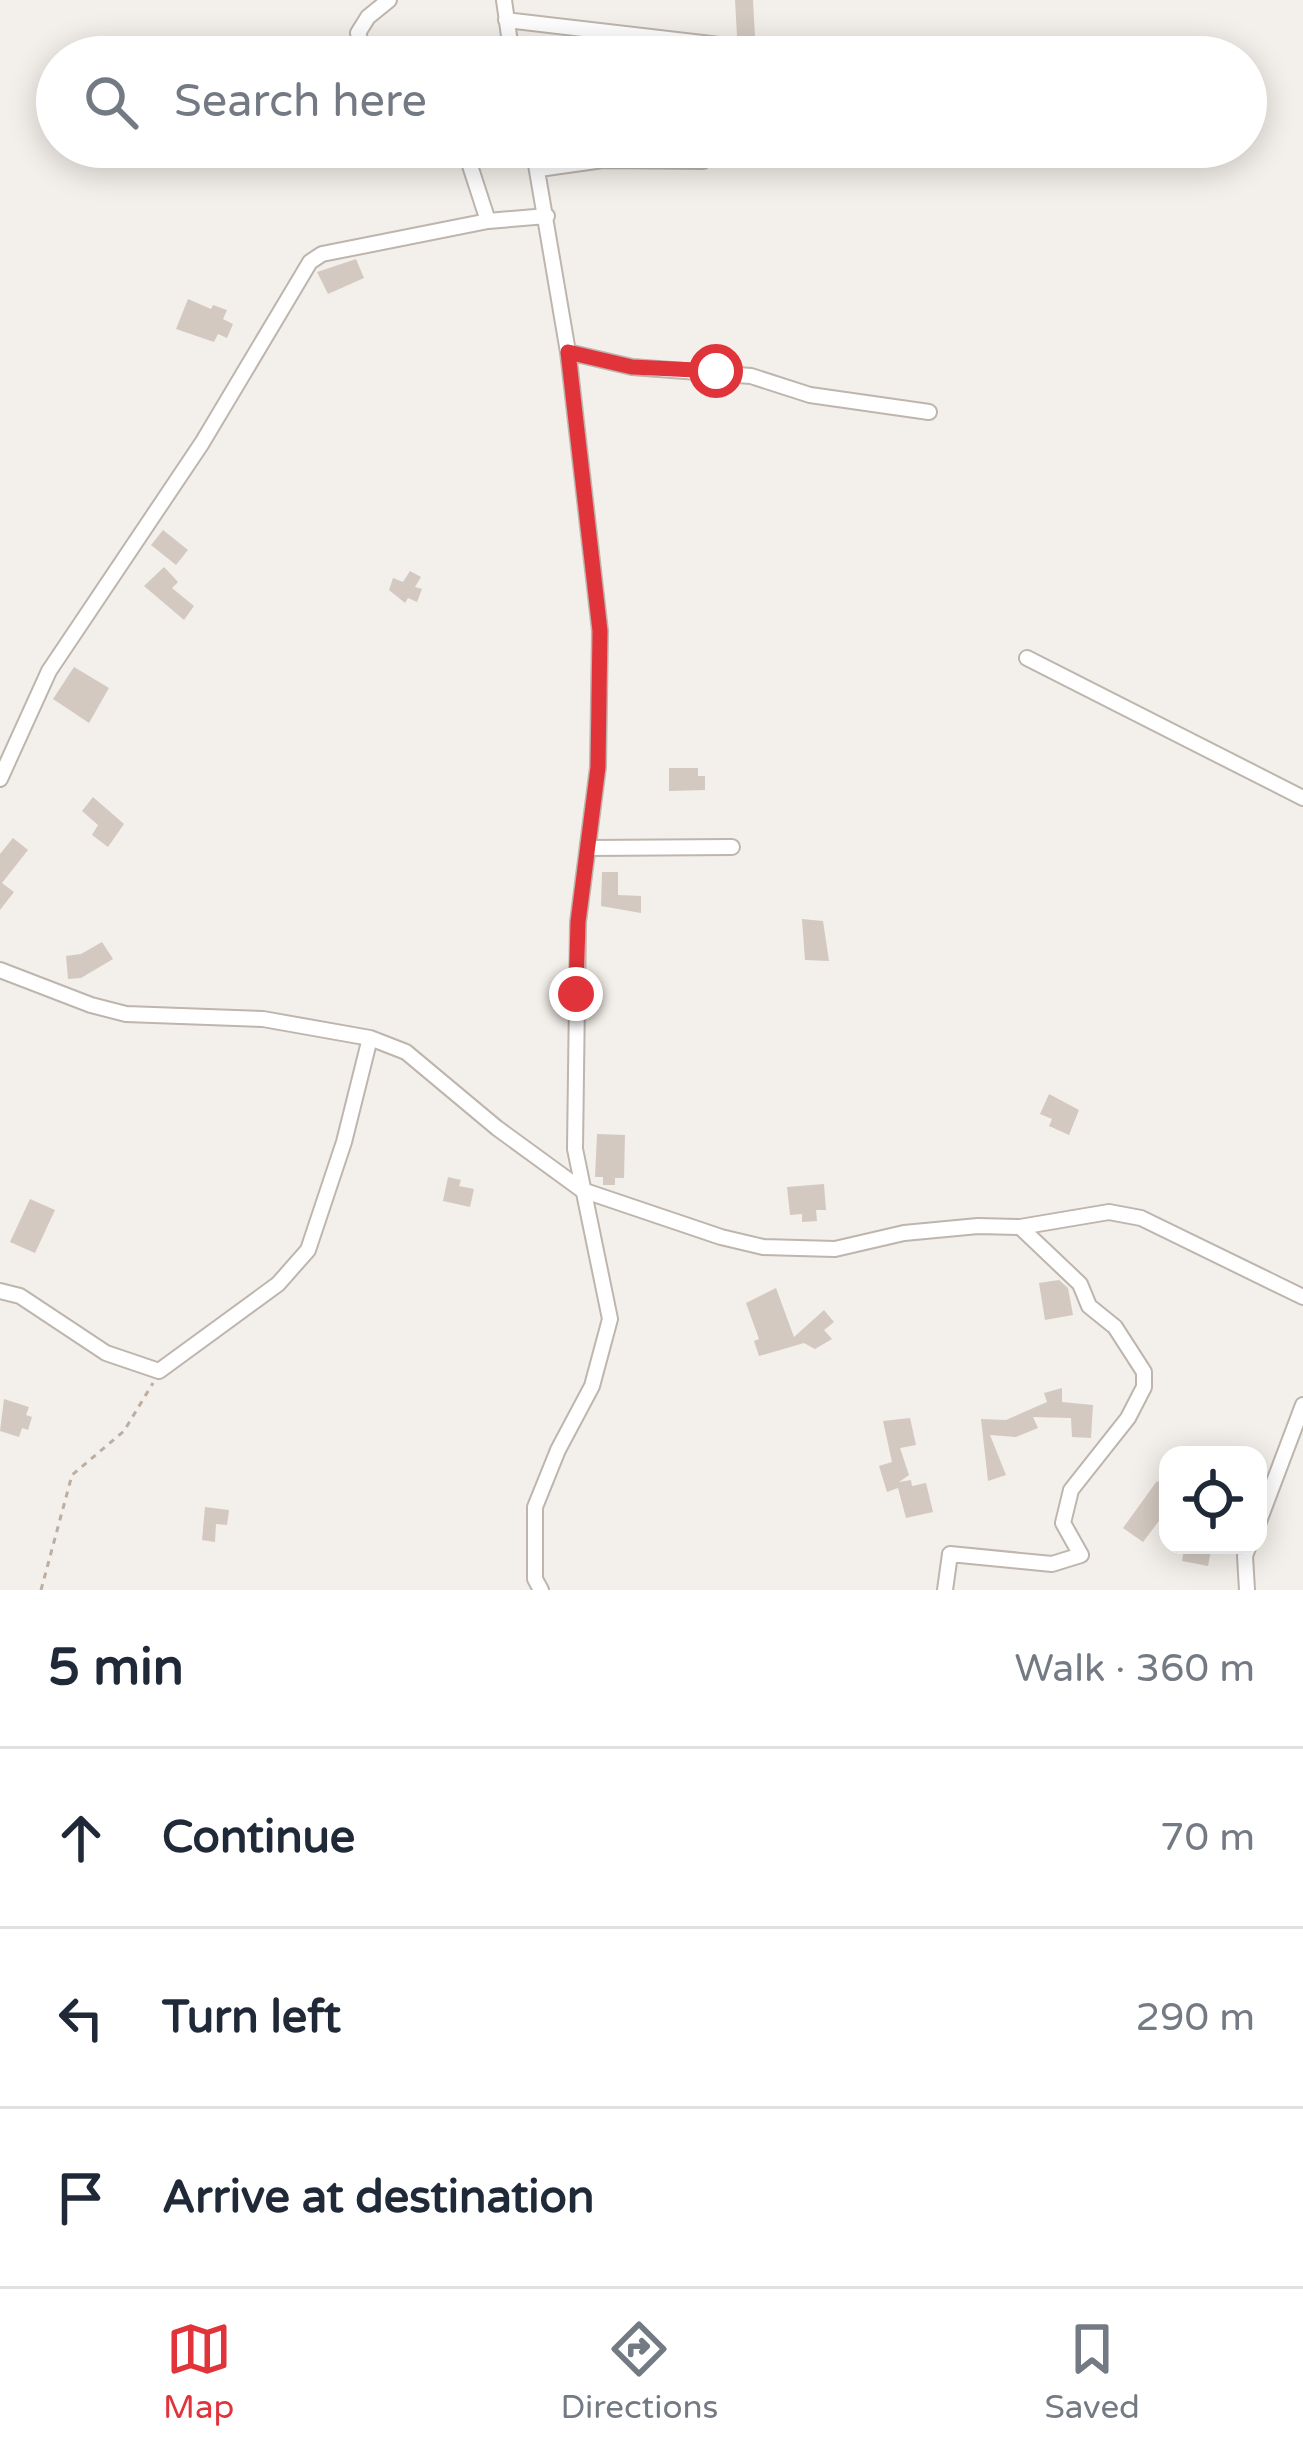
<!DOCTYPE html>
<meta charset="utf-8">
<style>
:root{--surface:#fff;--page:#f6f6f7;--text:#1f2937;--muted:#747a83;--line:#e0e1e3;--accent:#e0333a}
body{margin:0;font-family:"Varela Round",sans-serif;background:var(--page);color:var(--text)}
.controls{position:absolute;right:36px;bottom:36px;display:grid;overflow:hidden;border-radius:24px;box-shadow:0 6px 30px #0003}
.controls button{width:108px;height:108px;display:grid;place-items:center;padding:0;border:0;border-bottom:3px solid var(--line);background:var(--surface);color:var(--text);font:60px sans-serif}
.stop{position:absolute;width:36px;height:36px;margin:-27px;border:9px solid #e0333a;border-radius:50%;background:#fff}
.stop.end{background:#e0333a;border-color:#fff;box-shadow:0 3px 12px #0008}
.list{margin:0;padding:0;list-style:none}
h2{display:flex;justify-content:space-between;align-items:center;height:156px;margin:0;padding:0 48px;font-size:51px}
h2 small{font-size:39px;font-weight:400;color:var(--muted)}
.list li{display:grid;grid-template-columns:78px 1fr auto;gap:36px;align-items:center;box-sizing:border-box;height:180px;padding:0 48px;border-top:3px solid var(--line)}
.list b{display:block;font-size:45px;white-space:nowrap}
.list em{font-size:39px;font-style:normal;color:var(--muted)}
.icon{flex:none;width:66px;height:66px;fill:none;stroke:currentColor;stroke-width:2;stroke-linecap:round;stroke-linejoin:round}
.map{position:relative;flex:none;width:1303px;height:1590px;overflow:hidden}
.search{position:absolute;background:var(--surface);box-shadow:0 6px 30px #0003;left:36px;right:36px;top:36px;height:132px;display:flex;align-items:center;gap:30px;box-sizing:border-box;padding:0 42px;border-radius:66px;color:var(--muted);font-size:45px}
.sheet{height:696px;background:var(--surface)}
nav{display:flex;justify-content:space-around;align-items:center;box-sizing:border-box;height:168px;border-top:3px solid var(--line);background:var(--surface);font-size:33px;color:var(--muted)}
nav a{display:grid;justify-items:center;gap:6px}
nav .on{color:var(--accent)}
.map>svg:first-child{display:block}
</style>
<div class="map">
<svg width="1303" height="1590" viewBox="0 0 1303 1590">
<rect width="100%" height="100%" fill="#f3efea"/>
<path fill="#d3c9c1" d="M 735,0 L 753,0 L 755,36 L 737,36 Z
M 356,259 L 364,278 L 328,294 L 317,272 Z
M 188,299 L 211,309 L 213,305 L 227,310 L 223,319 L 233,324 L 227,338 L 218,334 L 214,342 L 176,329 Z
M 163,530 L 188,550 L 176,565 L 151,545 Z
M 164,567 L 178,582 L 172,588 L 194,606 L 184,620 L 144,586 Z
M 410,571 L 421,577 L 415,587 L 422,589 L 417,602 L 408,598 L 405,603 L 389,590 L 393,578 L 403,582 Z
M 74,667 L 109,688 L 89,723 L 53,699 Z
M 669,768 L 698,768 L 698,776 L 705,776 L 705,790 L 669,791 Z
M 93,797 L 124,824 L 108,847 L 92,835 L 98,825 L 82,811 Z
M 13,838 L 28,850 L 2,883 L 14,892 L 0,910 L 0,854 Z
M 602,872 L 618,872 L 618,895 L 641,896 L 641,913 L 601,906 Z
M 802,919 L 823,921 L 829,961 L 805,960 Z
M 102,942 L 113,959 L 81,978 L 68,979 L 66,956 L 81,954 Z
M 1049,1094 L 1079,1110 L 1069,1135 L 1049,1126 L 1052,1119 L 1040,1114 Z
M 597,1134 L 625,1135 L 624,1178 L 615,1178 L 615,1185 L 603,1185 L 603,1177 L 595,1177 Z
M 448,1177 L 461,1180 L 459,1186 L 474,1189 L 470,1207 L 443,1201 Z
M 824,1184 L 826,1210 L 816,1210 L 817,1221 L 802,1222 L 802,1214 L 790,1215 L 787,1187 Z
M 30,1199 L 55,1210 L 35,1253 L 10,1242 Z
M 1059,1280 L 1068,1288 L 1073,1315 L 1045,1320 L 1039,1283 Z
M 776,1288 L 794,1337 L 824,1310 L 834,1322 L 824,1330 L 832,1339 L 815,1349 L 804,1343 L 759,1356 L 754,1341 L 759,1339 L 746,1303 Z
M 1062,1388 L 1062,1402 L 1093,1405 L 1091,1438 L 1072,1437 L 1071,1418 L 1033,1417 L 1038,1428 L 1016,1437 L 990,1435 L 1006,1475 L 988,1481 L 981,1419 L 1006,1420 L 1047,1402 L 1044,1393 Z
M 4,1399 L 29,1407 L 26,1415 L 32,1417 L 28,1430 L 22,1428 L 19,1437 L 0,1431 Z
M 910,1418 L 916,1445 L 900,1448 L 909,1475 L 899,1482 L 911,1480 L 912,1486 L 926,1483 L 933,1512 L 906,1518 L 898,1488 L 887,1492 L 879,1466 L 892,1462 L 883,1421 Z
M 1157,1481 L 1168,1488 L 1168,1509 L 1143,1542 L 1123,1528 Z
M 205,1507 L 229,1510 L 227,1525 L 216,1524 L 215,1542 L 202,1540 Z
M 1185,1545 L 1212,1545 L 1208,1566 L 1182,1561 Z"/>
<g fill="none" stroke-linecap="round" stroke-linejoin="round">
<defs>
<path id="minor" d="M 504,0 L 512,57
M 506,20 L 754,49 L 788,57
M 374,57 L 363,48 L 358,33 L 368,17 L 389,0
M 464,147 L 488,221
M 533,147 L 568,352 L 600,631 L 598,767 L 578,922 L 575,1149 L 610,1319 L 592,1386 L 558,1450 L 535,1507 L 535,1579 L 541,1590
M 539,169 L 603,160 L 703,161
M 568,352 L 632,367 L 751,376 L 810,395 L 929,412
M 1027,658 L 1303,798
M 0,779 L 49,671 L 202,443 L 310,262 L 322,254 L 488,221 L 547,216
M 589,848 L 732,847
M 0,970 L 91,1005 L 126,1014 L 263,1019 L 370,1038 L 406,1052 L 497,1128 L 582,1190 L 721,1237 L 763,1247 L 835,1249 L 904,1233 L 978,1226 L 1020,1227 L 1109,1212 L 1141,1218 L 1303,1297
M 0,1291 L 20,1296 L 106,1353 L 159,1371 L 278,1284 L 308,1250 L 344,1142 L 370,1038
M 1258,1524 L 1303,1405
M 945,1590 L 950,1554 L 1052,1564 L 1081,1555 L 1063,1523 L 1071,1490 L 1128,1418 L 1144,1387 L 1144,1372 L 1115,1327 L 1089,1306 L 1080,1284 L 1020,1227
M 1247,1590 L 1245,1556 L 1249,1545"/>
</defs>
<use href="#minor" stroke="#bdb5ae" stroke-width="18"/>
<path stroke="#bdaea0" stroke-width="3" stroke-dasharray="6 6" stroke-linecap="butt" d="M 41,1590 L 72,1475 L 124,1431 L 153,1383"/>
<use href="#minor" stroke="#fff" stroke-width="14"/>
</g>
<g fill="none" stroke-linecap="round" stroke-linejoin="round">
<path stroke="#e0333a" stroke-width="15" d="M 576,994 L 578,922 L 598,767 L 600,631 L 568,352 L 632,367 L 716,371"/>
</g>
</svg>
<div class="controls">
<button><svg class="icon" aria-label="locate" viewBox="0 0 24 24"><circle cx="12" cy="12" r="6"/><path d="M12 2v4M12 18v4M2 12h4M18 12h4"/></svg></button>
</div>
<div class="stop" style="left:716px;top:371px"></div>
<div class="stop end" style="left:576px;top:994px"></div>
<div class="search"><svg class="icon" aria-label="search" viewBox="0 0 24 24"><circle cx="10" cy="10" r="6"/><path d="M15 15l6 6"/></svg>Search here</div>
</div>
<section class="sheet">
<h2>5 min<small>Walk · 360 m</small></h2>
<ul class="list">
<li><svg class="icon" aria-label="ahead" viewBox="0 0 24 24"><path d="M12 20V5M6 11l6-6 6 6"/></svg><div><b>Continue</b></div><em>70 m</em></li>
<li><svg class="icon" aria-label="left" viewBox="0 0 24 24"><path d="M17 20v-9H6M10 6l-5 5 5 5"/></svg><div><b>Turn left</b></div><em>290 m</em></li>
<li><svg class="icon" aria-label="arrive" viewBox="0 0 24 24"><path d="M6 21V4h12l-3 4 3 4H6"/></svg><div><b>Arrive at destination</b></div></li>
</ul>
</section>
<nav>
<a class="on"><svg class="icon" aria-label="map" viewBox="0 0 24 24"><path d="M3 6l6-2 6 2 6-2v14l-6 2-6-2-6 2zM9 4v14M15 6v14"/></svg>Map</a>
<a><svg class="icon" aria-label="directions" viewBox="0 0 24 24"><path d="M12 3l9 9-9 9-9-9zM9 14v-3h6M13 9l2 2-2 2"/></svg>Directions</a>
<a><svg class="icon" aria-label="saved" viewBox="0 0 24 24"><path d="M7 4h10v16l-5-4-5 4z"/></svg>Saved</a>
</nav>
